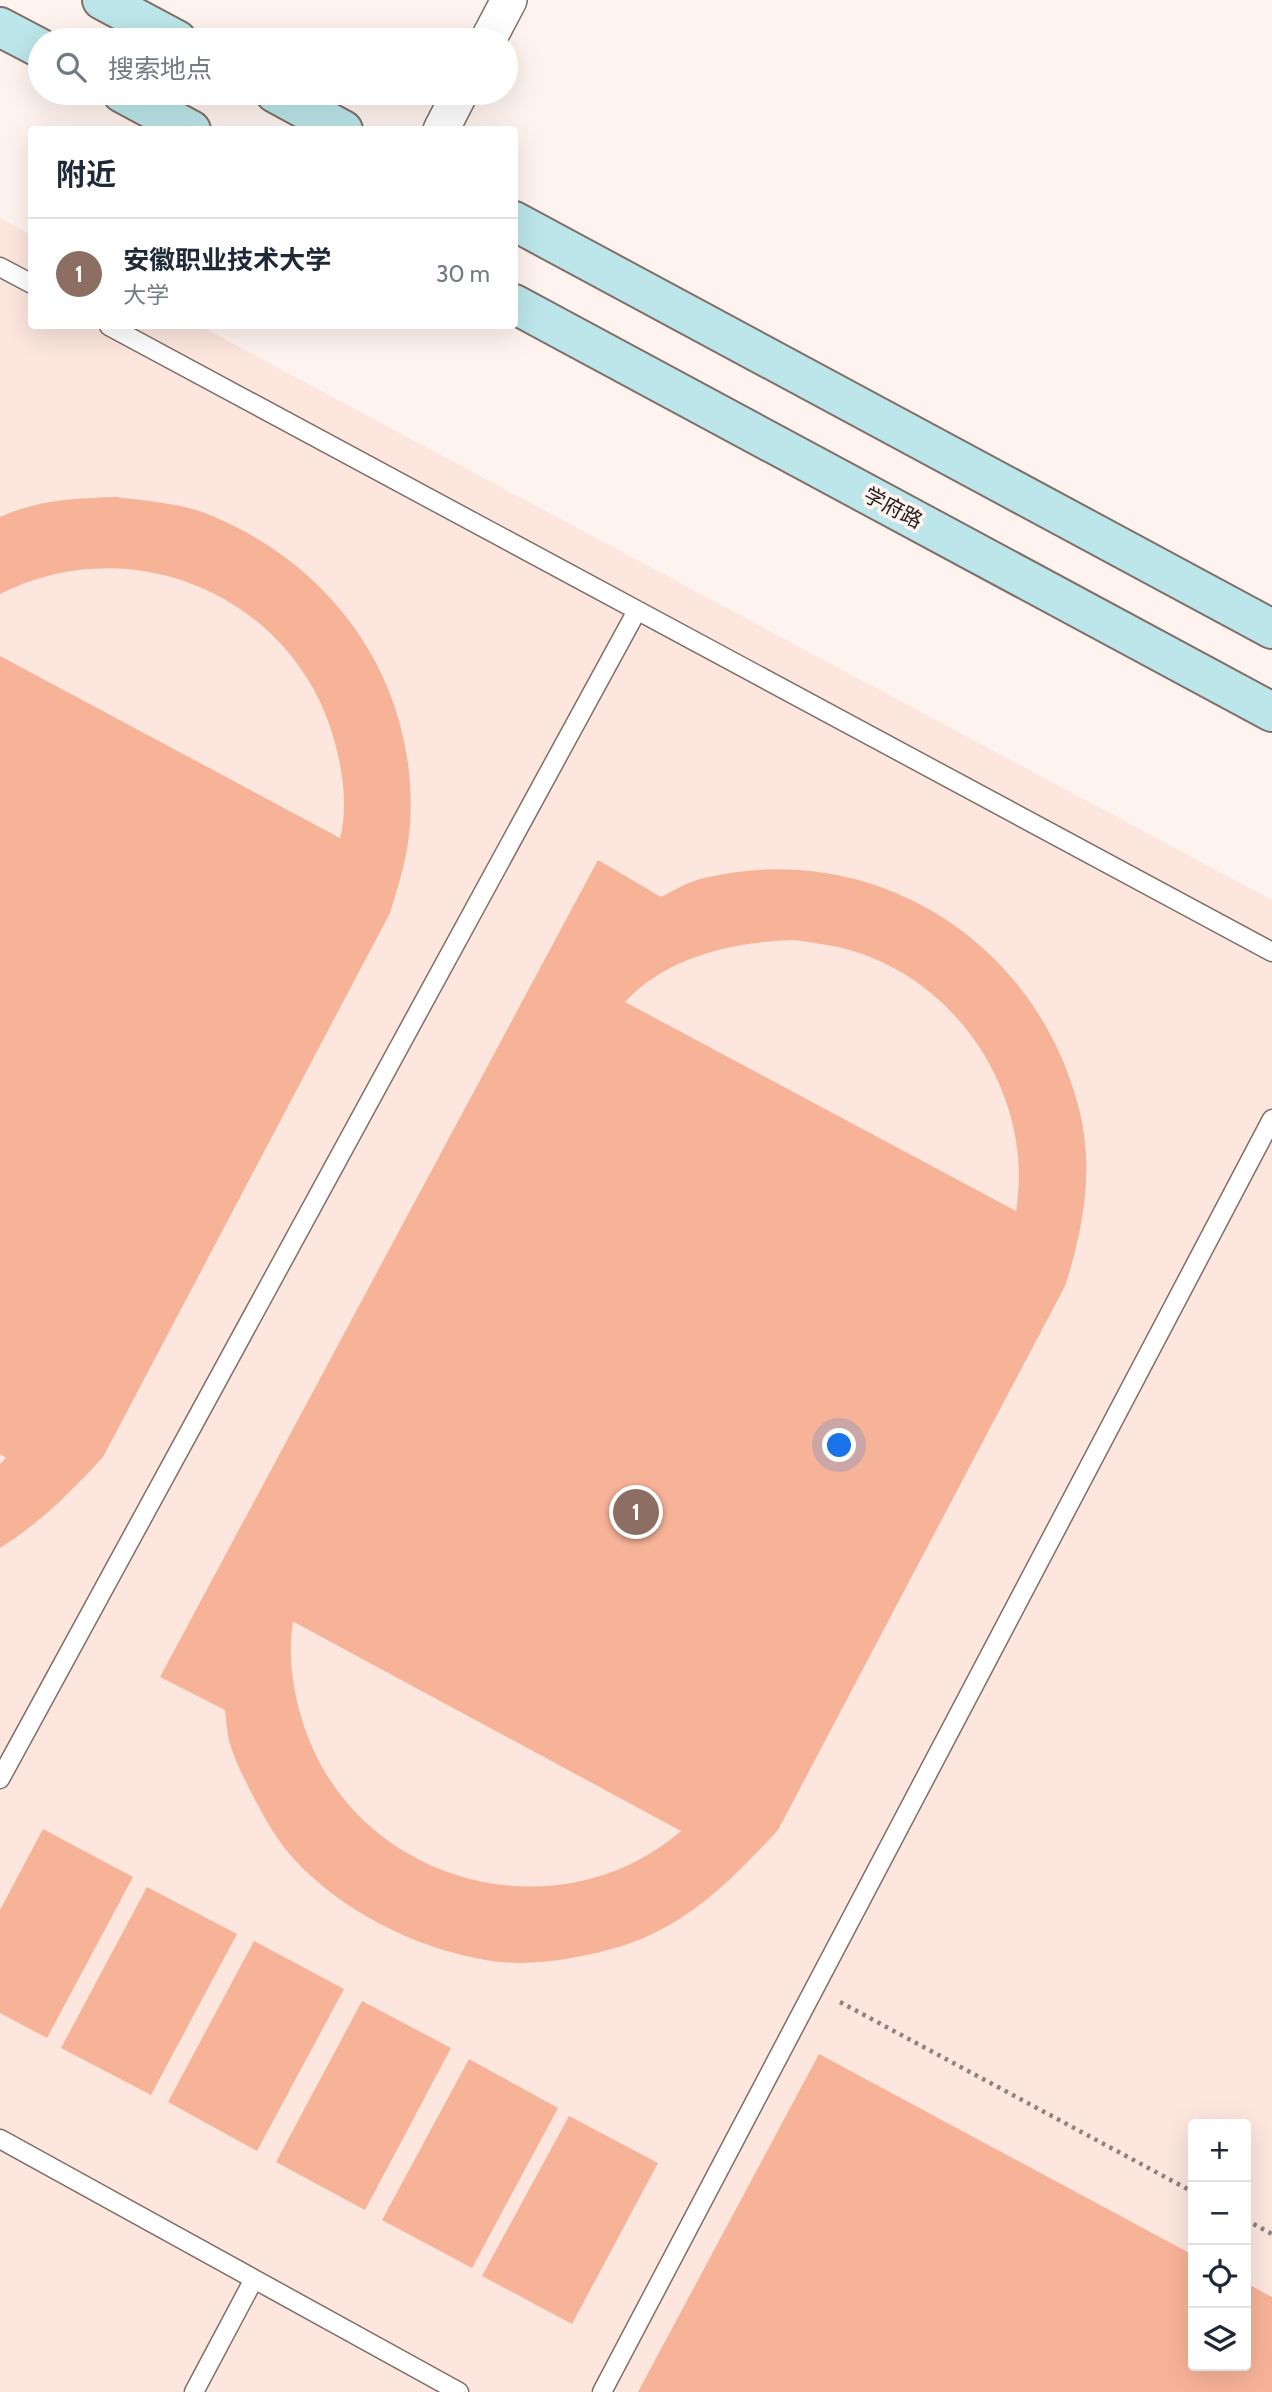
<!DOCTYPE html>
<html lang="zh">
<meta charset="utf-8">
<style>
:root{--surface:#fff;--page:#f2f2f3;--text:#1f2937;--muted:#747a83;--line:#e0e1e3;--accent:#7c3aed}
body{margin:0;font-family:Cabin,"Noto Sans SC",sans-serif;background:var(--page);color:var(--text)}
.controls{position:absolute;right:21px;bottom:21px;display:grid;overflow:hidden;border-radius:7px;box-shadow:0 7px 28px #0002}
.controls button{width:63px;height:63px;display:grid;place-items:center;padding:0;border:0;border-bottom:2px solid var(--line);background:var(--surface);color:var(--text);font:35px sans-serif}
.you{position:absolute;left:840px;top:1446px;width:24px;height:24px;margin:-18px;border:5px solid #fff;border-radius:50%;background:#1a73e8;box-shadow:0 0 0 10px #1a73e833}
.badge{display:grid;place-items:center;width:46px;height:46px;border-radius:50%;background:var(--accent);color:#fff;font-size:23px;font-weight:700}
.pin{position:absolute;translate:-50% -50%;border:4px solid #fff;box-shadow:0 2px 7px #0006}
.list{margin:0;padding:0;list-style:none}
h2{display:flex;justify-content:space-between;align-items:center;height:91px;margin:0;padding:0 28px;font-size:30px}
h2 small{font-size:23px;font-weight:400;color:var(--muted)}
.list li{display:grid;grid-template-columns:46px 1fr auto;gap:21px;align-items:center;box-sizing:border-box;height:112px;padding:0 28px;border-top:2px solid var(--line)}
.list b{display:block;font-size:26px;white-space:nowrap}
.list p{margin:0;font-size:23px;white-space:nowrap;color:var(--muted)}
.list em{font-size:23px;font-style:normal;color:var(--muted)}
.icon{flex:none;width:38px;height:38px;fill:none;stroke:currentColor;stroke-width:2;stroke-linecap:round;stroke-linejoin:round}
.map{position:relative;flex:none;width:1272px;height:2392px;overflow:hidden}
.search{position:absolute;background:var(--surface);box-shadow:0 7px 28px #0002;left:28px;top:28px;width:490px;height:77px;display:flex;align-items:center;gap:18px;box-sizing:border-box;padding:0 24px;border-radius:38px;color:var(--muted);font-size:26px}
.panel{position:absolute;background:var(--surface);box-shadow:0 7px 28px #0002;left:28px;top:126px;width:490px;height:203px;border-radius:7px}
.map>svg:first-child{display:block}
</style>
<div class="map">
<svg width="1272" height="2392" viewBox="0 0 1272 2392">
<rect width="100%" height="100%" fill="#fff3ef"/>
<path fill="#fce6de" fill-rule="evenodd" d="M 0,218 L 31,235 L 32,326 L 200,326 L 1272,900 L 1272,2392 L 0,2392 ZM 1193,2124 L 1246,2124 L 1246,2366 L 1193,2366 Z"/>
<path fill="#f7b398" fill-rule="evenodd" d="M 116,497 C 147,501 181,503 210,515 C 337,567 419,686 410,825 C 408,855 399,884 390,913 L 103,1457 C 71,1492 40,1523 0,1548 L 0,1464 L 6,1458 L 0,1454 L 0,656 L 340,838 C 348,809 343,772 335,743 C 297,598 134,526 0,594 L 0,517 C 37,500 76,498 116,497 Z
M 598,860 L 661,897 C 673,891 686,883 700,879 C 872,836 1039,941 1080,1113 C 1094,1171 1083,1231 1065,1286 L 778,1830 C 734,1878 687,1926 622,1946 C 582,1958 528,1968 486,1960 C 415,1948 341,1911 292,1857 C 275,1838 262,1813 250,1790 C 242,1775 234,1758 229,1741 C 227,1731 226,1720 225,1710 L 160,1677 ZM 794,940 C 817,943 840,946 862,954 C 965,990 1034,1102 1016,1211 L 625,1002 C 668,956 734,942 794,940 ZM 293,1622 L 294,1622 L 681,1831 C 553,1941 347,1880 301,1716 C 292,1686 288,1653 293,1622 Z
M 43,1829 L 133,1877 L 47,2038 L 0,2013 L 0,1910 Z
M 147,1887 L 237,1934 L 151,2095 L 61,2048 Z
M 254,1941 L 344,1989 L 257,2151 L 168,2102 Z
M 362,2001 L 451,2048 L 365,2210 L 276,2162 Z
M 819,2054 L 1193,2255 L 1193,2366 L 1246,2366 L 1246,2283 L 1272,2297 L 1272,2392 L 638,2392 Z
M 469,2059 L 558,2108 L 472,2268 L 382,2220 Z
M 569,2116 L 658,2163 L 572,2324 L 482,2276 Z"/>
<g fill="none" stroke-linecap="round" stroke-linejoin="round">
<defs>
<path id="service" d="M 0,267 L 32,284
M 109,326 L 1272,952
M 0,1779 L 633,618
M 0,2139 L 459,2392
M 194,2392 L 254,2279
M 602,2392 L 1272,1119"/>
<path id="minor" d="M 488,40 L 509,0
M 441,130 L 460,93"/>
<path id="secondary" d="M 102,0 L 177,40
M 0,27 L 40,48
M 122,93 L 191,130
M 275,93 L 343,130
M 514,221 L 1272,629
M 514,304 L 1272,712"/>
</defs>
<use href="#service" stroke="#806f69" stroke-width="21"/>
<use href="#minor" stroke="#806f69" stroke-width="38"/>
<use href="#secondary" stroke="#806f69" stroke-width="42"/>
<path stroke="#8c8380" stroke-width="4.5" stroke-dasharray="3.5 5" stroke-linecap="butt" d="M 840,2002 L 1193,2192
M 1246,2220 L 1272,2234"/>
<use href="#service" stroke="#fff" stroke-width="18"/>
<use href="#minor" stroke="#fff" stroke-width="35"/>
<use href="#secondary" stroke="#bce6e9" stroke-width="38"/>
</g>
<g text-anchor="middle" stroke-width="7" stroke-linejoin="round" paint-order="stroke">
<g font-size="21" fill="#251e1c" stroke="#fff3ef">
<text transform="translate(893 508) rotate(28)" y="7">学府路</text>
</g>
</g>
</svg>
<div class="controls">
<button>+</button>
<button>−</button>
<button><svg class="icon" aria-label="locate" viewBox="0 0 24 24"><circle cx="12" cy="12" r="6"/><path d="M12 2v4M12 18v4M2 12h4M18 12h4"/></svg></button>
<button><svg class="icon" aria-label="layers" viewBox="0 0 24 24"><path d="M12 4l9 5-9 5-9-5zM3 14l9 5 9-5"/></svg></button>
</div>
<div class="you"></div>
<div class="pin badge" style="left:636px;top:1512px;background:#8d6e63">1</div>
<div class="search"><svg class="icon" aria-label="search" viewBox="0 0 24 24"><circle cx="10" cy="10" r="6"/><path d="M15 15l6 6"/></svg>搜索地点</div>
<section class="panel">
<h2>附近<small></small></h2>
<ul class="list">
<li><span class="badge" style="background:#8d6e63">1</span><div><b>安徽职业技术大学</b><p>大学</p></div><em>30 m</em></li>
</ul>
</section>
</div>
